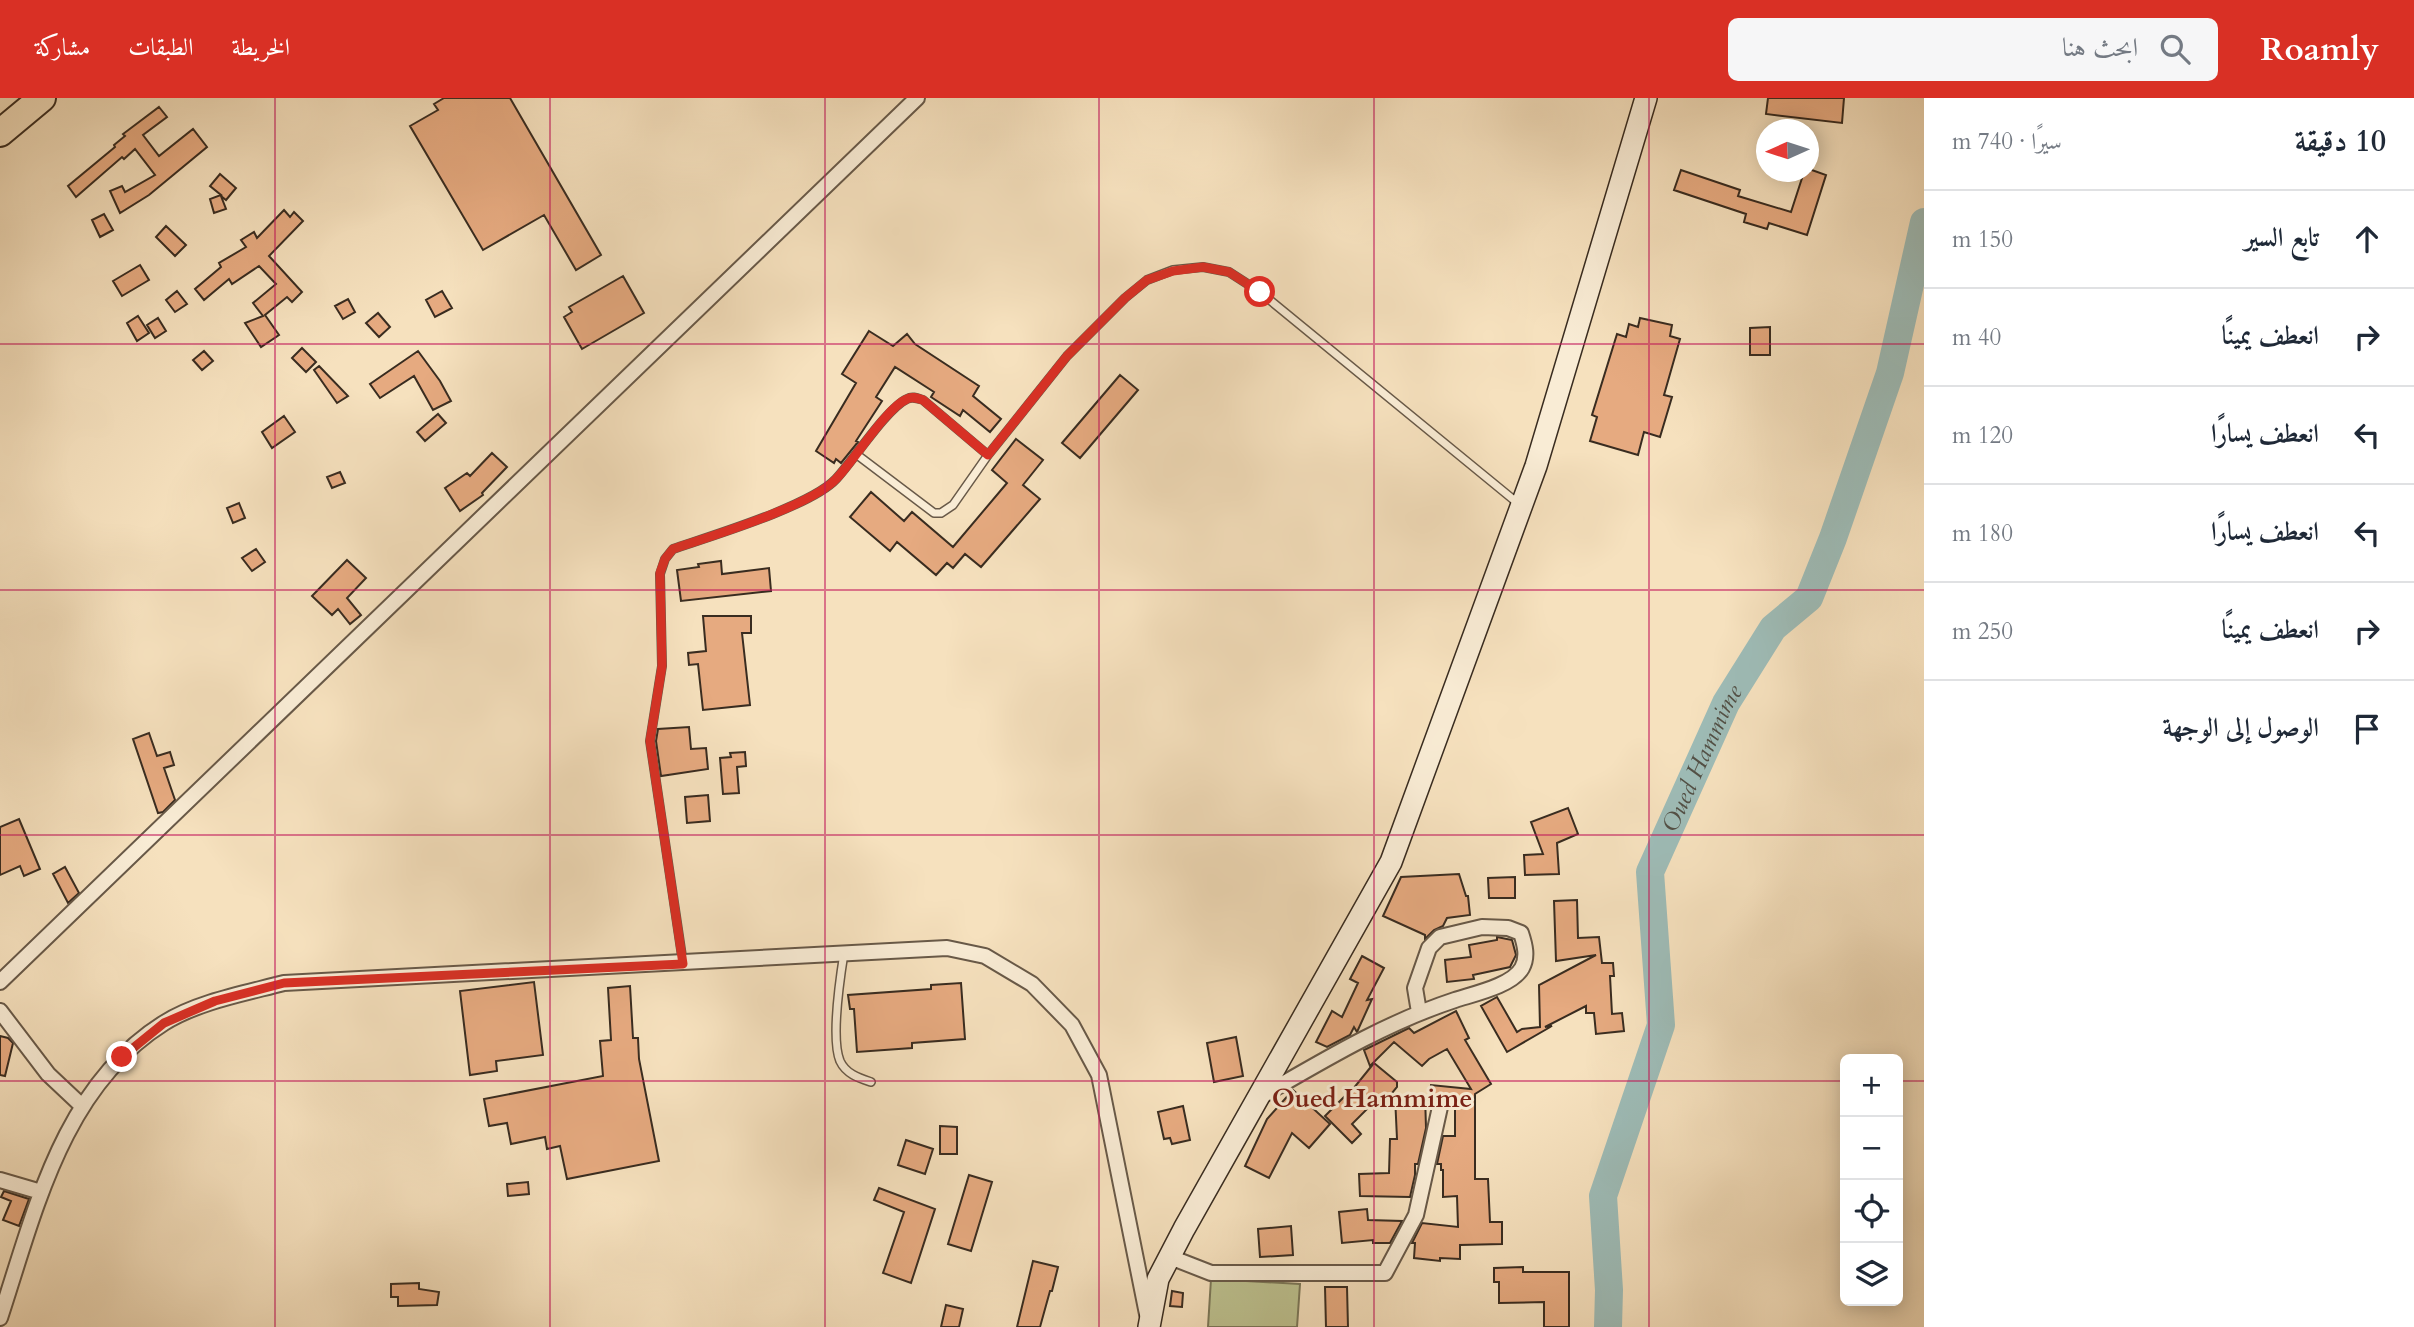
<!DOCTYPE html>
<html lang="ar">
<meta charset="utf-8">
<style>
:root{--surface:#fff;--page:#f6f6f7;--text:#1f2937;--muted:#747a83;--line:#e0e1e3;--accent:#d93025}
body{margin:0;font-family:Cardo,Amiri,serif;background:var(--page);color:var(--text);direction:rtl}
.controls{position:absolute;right:21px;bottom:21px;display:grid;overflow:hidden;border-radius:10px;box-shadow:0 4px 18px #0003}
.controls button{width:63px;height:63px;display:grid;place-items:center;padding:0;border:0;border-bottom:2px solid var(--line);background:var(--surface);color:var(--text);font:35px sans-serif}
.compass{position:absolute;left:1756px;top:21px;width:63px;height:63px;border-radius:50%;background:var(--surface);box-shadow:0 4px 18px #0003;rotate:267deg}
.stop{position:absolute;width:21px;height:21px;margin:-16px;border:5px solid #d93025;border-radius:50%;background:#fff}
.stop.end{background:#d93025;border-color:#fff;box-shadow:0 2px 7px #0008}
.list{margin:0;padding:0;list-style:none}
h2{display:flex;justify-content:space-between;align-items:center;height:91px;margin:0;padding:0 28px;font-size:30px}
h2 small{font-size:23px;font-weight:400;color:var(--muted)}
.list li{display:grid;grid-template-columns:46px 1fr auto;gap:21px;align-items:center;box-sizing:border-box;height:98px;padding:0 28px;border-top:2px solid var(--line)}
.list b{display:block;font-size:26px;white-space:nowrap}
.list em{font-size:23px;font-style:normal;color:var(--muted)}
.icon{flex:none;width:38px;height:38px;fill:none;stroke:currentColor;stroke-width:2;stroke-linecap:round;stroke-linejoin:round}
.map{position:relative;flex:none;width:1924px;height:1229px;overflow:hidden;direction:ltr}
header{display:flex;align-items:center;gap:42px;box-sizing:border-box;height:98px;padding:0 35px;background:var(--accent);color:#fff}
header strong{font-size:33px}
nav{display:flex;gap:38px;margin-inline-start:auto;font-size:24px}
.search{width:490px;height:63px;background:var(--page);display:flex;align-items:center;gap:18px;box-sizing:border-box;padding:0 24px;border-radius:10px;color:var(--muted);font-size:26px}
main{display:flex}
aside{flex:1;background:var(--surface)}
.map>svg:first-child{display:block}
</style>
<header>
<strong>Roamly</strong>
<div class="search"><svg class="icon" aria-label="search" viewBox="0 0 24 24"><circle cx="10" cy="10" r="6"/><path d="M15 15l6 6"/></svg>ابحث هنا</div>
<nav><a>الخريطة</a><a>الطبقات</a><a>مشاركة</a></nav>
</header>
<main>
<aside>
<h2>10 دقيقة<small>سيرًا · 740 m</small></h2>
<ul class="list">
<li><svg class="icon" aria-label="ahead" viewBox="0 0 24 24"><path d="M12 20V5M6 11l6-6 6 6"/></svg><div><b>تابع السير</b></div><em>150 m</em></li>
<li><svg class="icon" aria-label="right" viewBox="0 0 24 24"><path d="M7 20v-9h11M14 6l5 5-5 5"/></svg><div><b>انعطف يمينًا</b></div><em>40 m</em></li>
<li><svg class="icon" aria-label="left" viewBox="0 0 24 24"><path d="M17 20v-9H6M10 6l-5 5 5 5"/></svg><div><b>انعطف يسارًا</b></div><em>120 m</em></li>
<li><svg class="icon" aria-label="left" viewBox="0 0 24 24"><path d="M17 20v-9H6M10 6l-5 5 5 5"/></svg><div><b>انعطف يسارًا</b></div><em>180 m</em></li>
<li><svg class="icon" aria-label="right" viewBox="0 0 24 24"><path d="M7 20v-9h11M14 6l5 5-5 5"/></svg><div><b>انعطف يمينًا</b></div><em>250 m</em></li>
<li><svg class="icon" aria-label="arrive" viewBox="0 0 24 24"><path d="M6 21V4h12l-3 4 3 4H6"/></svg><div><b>الوصول إلى الوجهة</b></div></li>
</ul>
</aside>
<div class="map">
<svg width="1924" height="1229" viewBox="0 0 1924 1229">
<rect width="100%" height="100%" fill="#f6e1be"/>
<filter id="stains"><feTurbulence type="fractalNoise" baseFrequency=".00286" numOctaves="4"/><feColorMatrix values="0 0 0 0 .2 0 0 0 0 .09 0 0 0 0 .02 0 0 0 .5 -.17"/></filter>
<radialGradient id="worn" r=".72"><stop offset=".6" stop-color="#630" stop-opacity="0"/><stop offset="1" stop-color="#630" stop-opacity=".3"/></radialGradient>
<path fill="#bdc290" stroke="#7b7758" stroke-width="2" d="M 1211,1181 L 1300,1186 L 1297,1229 L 1208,1229 Z"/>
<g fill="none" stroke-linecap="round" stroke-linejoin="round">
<path stroke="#9ebcb7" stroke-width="28" id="s1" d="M 1608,1229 L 1609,1192 L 1603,1098 L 1661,927 L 1650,774 L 1726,605 L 1773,530 L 1809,500 L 1833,440 L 1890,275 L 1924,124"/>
</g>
<path fill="#e6aa80" stroke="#392c20" stroke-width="2" d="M 444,0 L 510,0 L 601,157 L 576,172 L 544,117 L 483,152 L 410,28 L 438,12 L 434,6 Z
M 1768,0 L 1844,0 L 1842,25 L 1766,16 Z
M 159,9 L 167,19 L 143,37 L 159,58 L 193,31 L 207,49 L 149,97 L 120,115 L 110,93 L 122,88 L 125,94 L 155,77 L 135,51 L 124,61 L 122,59 L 76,99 L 68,88 L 115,49 L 114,47 L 125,38 L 123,36 Z
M 1809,71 L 1826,77 L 1807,137 L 1769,125 L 1767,131 L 1744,124 L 1746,116 L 1674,92 L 1681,72 L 1740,92 L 1738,98 L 1791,114 L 1804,74 L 1809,74 Z
M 220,76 L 236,90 L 226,102 L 221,98 L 226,111 L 214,115 L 210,101 L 221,97 L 210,88 Z
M 284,112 L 290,119 L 294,114 L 303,123 L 269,158 L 302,194 L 292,204 L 287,199 L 265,217 L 279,237 L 261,249 L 245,225 L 263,218 L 253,205 L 276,186 L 259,168 L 232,186 L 229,181 L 204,202 L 195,191 L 221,169 L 219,165 L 246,149 L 241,142 L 254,134 L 257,140 Z
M 104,116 L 113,132 L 100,139 L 92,122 Z
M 166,128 L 186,147 L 175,158 L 156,139 Z
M 140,167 L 149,182 L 122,198 L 113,183 Z
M 623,178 L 644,215 L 582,251 L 564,219 L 572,214 L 569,209 Z
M 177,193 L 187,206 L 175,214 L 166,202 Z
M 442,193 L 452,210 L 435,219 L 426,202 Z
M 348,201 L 355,214 L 343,221 L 335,208 Z
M 378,215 L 390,229 L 379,239 L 366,225 Z
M 138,218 L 149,235 L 137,243 L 127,225 Z
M 158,220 L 166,233 L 155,240 L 147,227 Z
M 1640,220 L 1672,227 L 1670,238 L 1680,241 L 1664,297 L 1672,299 L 1660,339 L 1644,334 L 1638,357 L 1590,343 L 1597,319 L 1592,317 L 1617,236 L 1626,239 L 1629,226 L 1638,229 Z
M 1770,229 L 1770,257 L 1750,257 L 1750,230 Z
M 869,233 L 893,248 L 907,236 L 915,246 L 979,288 L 973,298 L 1001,321 L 990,334 L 963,312 L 960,318 L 931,299 L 934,294 L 895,269 L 876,299 L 882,303 L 856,343 L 858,344 L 841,365 L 836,361 L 834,365 L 816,353 L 856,285 L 842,276 Z
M 302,250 L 316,264 L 306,274 L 292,260 Z
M 204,253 L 213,263 L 202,272 L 193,262 Z
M 418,253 L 440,283 L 451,303 L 433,312 L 414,278 L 380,300 L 370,286 Z
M 319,268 L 348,298 L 337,305 L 314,272 Z
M 1120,277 L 1138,292 L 1080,360 L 1062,345 Z
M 438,316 L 446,325 L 425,343 L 417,334 Z
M 284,318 L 295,334 L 272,350 L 262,334 Z
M 1016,341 L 1043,362 L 1023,387 L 1040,401 L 981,469 L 965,456 L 953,470 L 947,465 L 936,477 L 897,444 L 890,453 L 850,419 L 871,394 L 904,423 L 912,414 L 953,449 L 1007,385 L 992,372 Z
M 492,355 L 507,369 L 482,395 L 483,397 L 460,413 L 445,390 L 467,375 L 470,378 Z
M 340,374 L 345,385 L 332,390 L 327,379 Z
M 239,405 L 245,420 L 233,425 L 227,410 Z
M 256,451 L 265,464 L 252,473 L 242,460 Z
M 347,462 L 366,480 L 347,500 L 361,517 L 350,526 L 338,511 L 332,517 L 312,498 Z
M 721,463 L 722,476 L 769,470 L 771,493 L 681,503 L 677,472 L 699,469 L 698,466 Z
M 703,518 L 751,518 L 751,535 L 742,535 L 750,607 L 703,612 L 698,566 L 689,567 L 688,555 L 706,553 Z
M 689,629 L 691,651 L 706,650 L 708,671 L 661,678 L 656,643 L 658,631 Z
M 149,635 L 157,658 L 170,654 L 174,667 L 164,670 L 175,702 L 163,714 L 158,715 L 133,641 Z
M 745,654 L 746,668 L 737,669 L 739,695 L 723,696 L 720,660 L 731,659 L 730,655 Z
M 708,697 L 710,723 L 687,725 L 685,699 Z
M 1568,710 L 1578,736 L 1557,745 L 1559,776 L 1525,777 L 1524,757 L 1543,756 L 1531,724 Z
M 19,721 L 40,771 L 24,778 L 20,768 L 0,777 L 0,729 Z
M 65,769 L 79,795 L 68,805 L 53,776 Z
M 1459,776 L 1466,798 L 1468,798 L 1470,817 L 1447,820 L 1443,828 L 1434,832 L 1425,841 L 1425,837 L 1383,818 L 1401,779 Z
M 1515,779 L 1515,800 L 1489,800 L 1488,780 Z
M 1577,802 L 1578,840 L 1599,839 L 1602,865 L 1613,865 L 1614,878 L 1610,878 L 1612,916 L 1622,915 L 1624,933 L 1596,936 L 1594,915 L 1586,915 L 1586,908 L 1545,929 L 1552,928 L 1507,954 L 1481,908 L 1497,899 L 1517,934 L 1522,931 L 1540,929 L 1539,887 L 1596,857 L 1556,863 L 1554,803 Z
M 1497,839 L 1512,842 L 1516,857 L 1510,869 L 1473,877 L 1474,881 L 1447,884 L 1445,862 L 1471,859 L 1469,847 L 1497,842 Z
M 1362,858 L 1384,870 L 1367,902 L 1372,901 L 1357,934 L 1354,929 L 1350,937 L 1327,949 L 1316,944 L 1332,913 L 1342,919 L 1358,885 L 1350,881 Z
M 534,884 L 543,957 L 496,963 L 497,973 L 470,977 L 460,893 Z
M 961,885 L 965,941 L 912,945 L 912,950 L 857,954 L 854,911 L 850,911 L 848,897 L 931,891 L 931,887 Z
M 630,888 L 633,940 L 638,940 L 639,961 L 659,1063 L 567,1081 L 560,1048 L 547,1051 L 545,1039 L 511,1046 L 507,1025 L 489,1028 L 484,1001 L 603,978 L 600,943 L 611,942 L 608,890 Z
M 1456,913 L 1469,940 L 1465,942 L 1491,986 L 1475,996 L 1475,1081 L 1488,1081 L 1490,1124 L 1502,1124 L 1502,1146 L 1460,1147 L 1460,1161 L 1440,1160 L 1440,1163 L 1414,1160 L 1415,1145 L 1412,1145 L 1422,1125 L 1458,1129 L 1457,1098 L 1443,1099 L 1443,1072 L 1441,1072 L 1441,1066 L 1437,1066 L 1443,1038 L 1455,1038 L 1455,1008 L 1449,1008 L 1447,1002 L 1441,1000 L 1429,1005 L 1431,987 L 1471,991 L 1447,951 L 1429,961 L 1422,968 L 1394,944 L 1370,968 L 1364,952 L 1409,930 L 1414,935 Z
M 0,938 L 8,940 L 13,945 L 5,978 L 0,977 Z
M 1236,939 L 1243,978 L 1214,984 L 1207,945 Z
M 1374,965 L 1397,984 L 1397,989 L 1380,1010 L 1373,1005 L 1352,1026 L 1361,1036 L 1352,1045 L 1325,1018 L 1348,995 L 1349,996 Z
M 1293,992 L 1330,1026 L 1309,1050 L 1292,1035 L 1269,1080 L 1245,1068 L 1267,1021 Z
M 1425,997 L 1426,1030 L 1418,1066 L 1415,1066 L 1415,1077 L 1410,1099 L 1360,1098 L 1359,1076 L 1389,1075 L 1390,1041 L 1397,1041 L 1395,998 Z
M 1183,1008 L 1190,1042 L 1172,1046 L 1170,1040 L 1164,1041 L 1158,1014 Z
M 940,1028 L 957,1029 L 957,1056 L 940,1056 Z
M 906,1042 L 933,1051 L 925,1076 L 898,1067 Z
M 969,1077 L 992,1084 L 971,1153 L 948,1146 Z
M 528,1084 L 529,1096 L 508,1098 L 507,1086 Z
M 879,1090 L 935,1111 L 911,1185 L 883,1175 L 904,1114 L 874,1102 Z
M 4,1093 L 29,1101 L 19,1128 L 3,1122 L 11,1103 L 1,1099 Z
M 1367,1111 L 1368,1122 L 1402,1123 L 1390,1145 L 1373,1145 L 1373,1142 L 1342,1145 L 1339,1114 Z
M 1291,1128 L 1293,1157 L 1260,1159 L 1258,1131 Z
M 1033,1163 L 1058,1169 L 1052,1193 L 1050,1193 L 1040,1229 L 1017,1229 Z
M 1523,1169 L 1523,1174 L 1569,1174 L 1569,1229 L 1544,1229 L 1544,1204 L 1499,1205 L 1499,1184 L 1494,1184 L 1494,1170 Z
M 419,1185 L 419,1191 L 439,1194 L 437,1207 L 398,1208 L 398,1199 L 391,1199 L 391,1186 Z
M 1325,1189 L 1347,1189 L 1348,1229 L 1326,1229 Z
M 1172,1193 L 1183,1195 L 1182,1209 L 1170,1208 Z
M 946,1207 L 963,1211 L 959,1229 L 941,1229 Z"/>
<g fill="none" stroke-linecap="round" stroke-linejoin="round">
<defs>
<path id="lane" d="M 856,356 L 934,415 L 941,415 L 953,407 L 988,357
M 844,855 C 840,880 831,941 840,963 C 846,976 859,980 871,984
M 683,865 L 650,643 L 662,568 L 660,476 L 665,461 L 673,451 C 711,438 811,408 836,381 C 853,363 887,310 907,301 C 912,298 917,300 923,302 L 988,357 L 1067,258 L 1125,200 L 1147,182 L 1173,172 L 1203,169 L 1229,174 L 1260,194 L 1520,407"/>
<path id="street" d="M 0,884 L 917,0
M 0,913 L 48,976 L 82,1008
M 1260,999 C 1324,962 1385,925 1455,902 C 1473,896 1512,888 1522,870 C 1528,859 1525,847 1521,835 L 1508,830 L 1482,829 L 1440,839 L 1429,850 L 1415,890 L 1419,914
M 0,1082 L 41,1094
M 1170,1159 L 1211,1175 L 1385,1175 L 1416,1117 L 1440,1009
M 0,1220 C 35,1114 62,989 164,925 C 197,904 246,895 284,885 L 947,850 L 985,858 L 1032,886 L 1072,927 L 1099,977 L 1147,1216"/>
<path id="secondary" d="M 1149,1229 L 1158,1181 L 1184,1131 L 1391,764 L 1536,368 L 1646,0"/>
<path id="highway" d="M 0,35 L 42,0"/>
</defs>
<use href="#lane" stroke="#685948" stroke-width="10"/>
<use href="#street" stroke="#685948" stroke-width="18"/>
<use href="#secondary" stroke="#392c20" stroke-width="24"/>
<use href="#highway" stroke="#392c20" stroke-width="30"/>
<use href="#lane" stroke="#f9ecd5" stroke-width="7"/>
<use href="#street" stroke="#f9ecd5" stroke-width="14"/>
<use href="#secondary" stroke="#f9ecd5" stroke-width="21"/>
<use href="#highway" stroke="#f6e1be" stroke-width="26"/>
</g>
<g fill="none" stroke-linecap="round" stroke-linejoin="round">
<path stroke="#d93025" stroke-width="9" d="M 122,959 L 164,925 L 215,903 L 284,885 L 683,866 L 650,643 L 662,568 L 660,475 L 665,461 L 673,451 C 711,438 811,408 836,381 C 854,363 886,310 907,301 C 912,298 917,300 923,302 L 988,357 L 1067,258 L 1125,200 L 1147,182 L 1173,173 L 1203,169 L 1229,174 L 1260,194"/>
</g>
<path fill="none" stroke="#c2185b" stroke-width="2" stroke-opacity="0.55" d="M 275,0 L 275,1229M 550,0 L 550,1229M 825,0 L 825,1229M 1099,0 L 1099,1229M 1374,0 L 1374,1229M 1649,0 L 1649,1229M 0,246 L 1924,246M 0,492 L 1924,492M 0,737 L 1924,737M 0,983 L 1845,983M 1898,983 L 1924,983"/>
<g text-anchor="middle" stroke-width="6" stroke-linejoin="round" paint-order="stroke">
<g font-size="24" font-style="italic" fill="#525046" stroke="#f9ecd5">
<text dy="8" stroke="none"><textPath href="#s1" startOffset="590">Oued Hammime</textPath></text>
</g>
<g font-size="26" font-weight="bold" fill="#7a1f14" stroke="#f9ecd5">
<text x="1372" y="1009">Oued Hammime</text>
</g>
</g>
<rect width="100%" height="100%" filter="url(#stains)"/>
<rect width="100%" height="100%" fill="url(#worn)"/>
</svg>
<div class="controls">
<button>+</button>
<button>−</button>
<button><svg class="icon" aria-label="locate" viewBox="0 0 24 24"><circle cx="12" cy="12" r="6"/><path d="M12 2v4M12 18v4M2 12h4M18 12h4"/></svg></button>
<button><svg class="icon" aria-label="layers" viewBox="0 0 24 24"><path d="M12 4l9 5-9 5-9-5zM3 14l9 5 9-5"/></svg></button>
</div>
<svg class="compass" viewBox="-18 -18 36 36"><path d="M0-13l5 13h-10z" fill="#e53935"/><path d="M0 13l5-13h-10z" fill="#747a83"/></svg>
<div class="stop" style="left:1260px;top:194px"></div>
<div class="stop end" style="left:122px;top:959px"></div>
</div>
</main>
